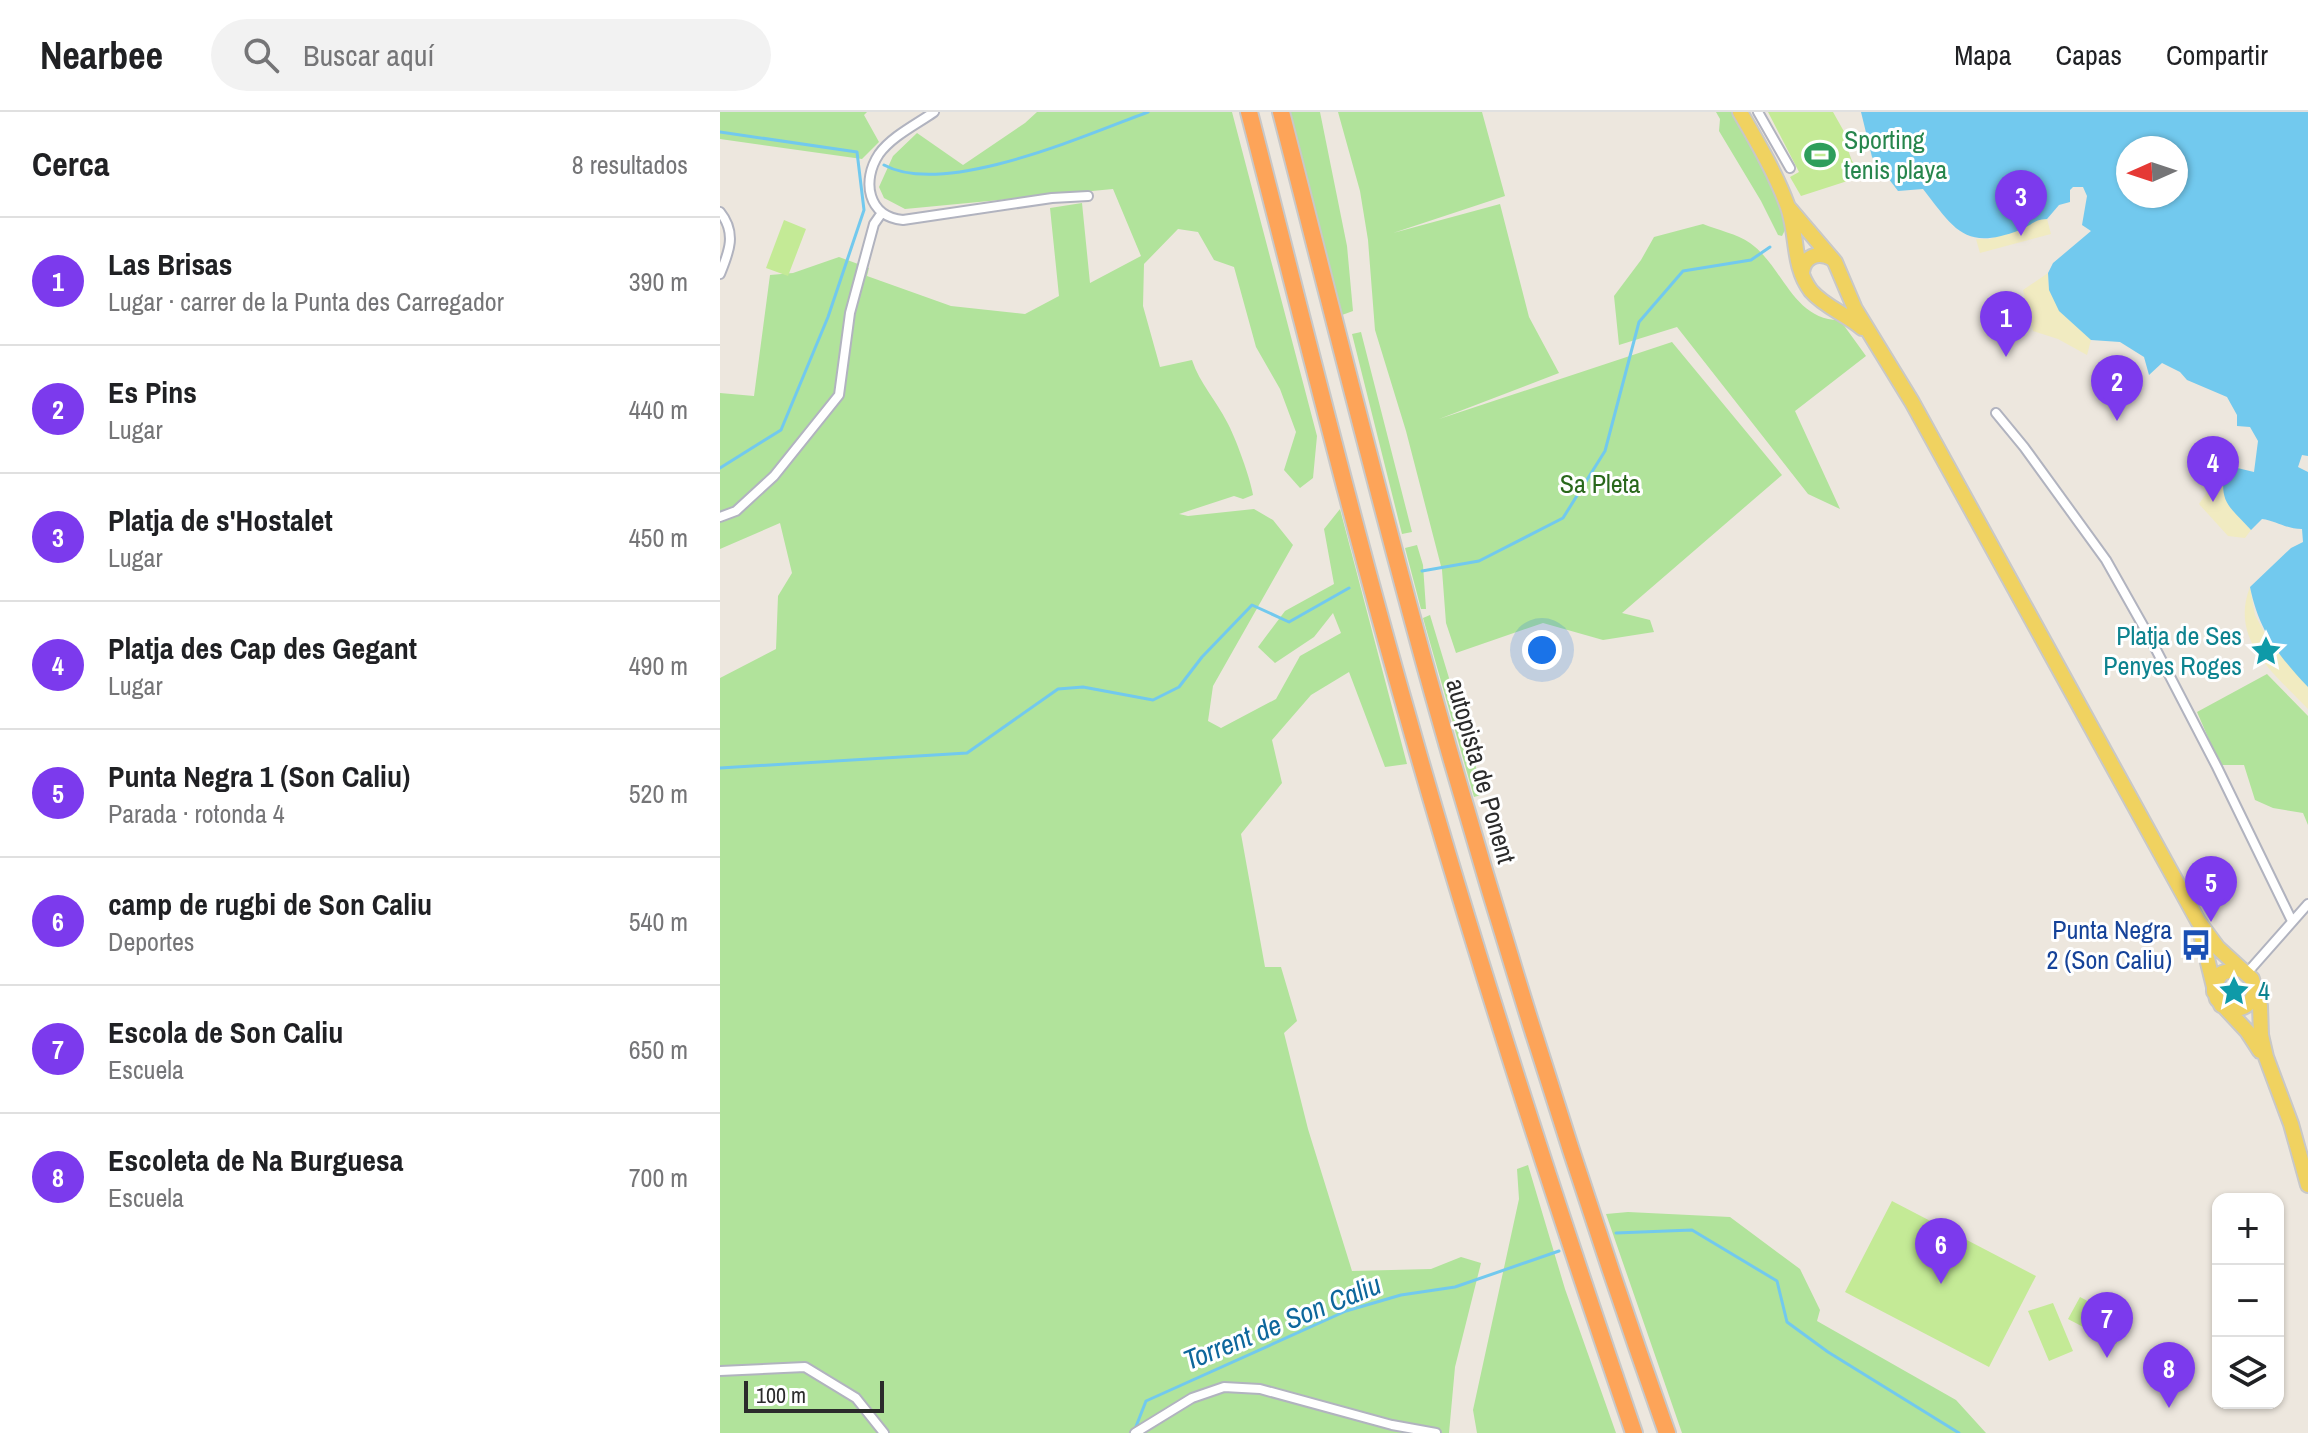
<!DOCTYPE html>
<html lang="es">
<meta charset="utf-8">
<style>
:root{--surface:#fff;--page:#f2f2f2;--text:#202124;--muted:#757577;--line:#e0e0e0;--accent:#7c3aed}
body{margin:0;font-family:"Archivo Narrow",sans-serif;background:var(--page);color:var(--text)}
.controls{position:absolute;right:24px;bottom:24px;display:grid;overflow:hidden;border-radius:16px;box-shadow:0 2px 6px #0004}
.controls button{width:72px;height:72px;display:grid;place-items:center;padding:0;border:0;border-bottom:2px solid var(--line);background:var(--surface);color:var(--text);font:40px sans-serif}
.compass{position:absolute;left:1396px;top:24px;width:72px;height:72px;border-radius:50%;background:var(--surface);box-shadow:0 2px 6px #0004;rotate:267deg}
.scale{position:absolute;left:24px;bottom:20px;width:140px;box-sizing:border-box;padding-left:8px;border:4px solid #2b2b2b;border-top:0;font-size:22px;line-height:28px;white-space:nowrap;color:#2b2b2b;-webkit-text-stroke:6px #fff;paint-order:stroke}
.you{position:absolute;left:822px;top:538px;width:28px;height:28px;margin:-20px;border:6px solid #fff;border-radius:50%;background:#1a73e8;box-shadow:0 0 0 12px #1a73e833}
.badge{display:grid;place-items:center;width:52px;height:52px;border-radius:50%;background:var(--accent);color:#fff;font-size:26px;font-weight:700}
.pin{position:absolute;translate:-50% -66px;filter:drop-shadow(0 2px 4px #0008)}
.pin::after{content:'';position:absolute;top:42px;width:28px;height:24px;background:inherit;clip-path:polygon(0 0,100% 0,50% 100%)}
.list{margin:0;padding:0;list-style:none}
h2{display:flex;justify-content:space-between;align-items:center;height:104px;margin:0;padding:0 32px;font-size:34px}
h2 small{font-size:26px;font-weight:400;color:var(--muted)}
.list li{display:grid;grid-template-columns:52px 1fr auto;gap:24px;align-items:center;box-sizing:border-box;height:128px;padding:0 32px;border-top:2px solid var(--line)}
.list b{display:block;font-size:30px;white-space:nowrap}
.list p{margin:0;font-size:26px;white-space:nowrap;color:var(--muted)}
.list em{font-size:26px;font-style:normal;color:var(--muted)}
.icon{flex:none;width:44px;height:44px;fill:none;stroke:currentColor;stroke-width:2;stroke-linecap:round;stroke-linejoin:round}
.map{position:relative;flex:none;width:1588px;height:1321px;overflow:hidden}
header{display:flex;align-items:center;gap:48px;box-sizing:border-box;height:112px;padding:0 40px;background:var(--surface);border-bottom:2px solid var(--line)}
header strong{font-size:38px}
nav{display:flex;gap:44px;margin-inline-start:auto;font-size:28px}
.search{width:560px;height:72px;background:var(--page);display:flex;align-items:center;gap:20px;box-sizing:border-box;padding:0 28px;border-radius:44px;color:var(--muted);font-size:30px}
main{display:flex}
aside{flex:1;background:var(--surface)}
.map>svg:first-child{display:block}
</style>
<header>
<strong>Nearbee</strong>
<div class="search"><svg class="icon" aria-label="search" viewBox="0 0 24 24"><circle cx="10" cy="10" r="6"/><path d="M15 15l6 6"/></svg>Buscar aquí</div>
<nav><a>Mapa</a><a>Capas</a><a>Compartir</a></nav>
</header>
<main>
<aside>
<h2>Cerca<small>8 resultados</small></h2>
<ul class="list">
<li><span class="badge">1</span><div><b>Las Brisas</b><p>Lugar · carrer de la Punta des Carregador</p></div><em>390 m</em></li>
<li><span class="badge">2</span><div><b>Es Pins</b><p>Lugar</p></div><em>440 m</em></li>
<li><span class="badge">3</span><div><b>Platja de s'Hostalet</b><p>Lugar</p></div><em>450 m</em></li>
<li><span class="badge">4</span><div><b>Platja des Cap des Gegant</b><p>Lugar</p></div><em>490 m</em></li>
<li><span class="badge">5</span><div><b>Punta Negra 1 (Son Caliu)</b><p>Parada · rotonda 4</p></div><em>520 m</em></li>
<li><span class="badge">6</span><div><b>camp de rugbi de Son Caliu</b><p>Deportes</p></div><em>540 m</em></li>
<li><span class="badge">7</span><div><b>Escola de Son Caliu</b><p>Escuela</p></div><em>650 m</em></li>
<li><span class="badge">8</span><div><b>Escoleta de Na Burguesa</b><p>Escuela</p></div><em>700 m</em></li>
</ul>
</aside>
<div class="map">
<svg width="1588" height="1321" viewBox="0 0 1588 1321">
<rect width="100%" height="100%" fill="#ede7de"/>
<path fill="#b1e39b" d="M 0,0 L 147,0 L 144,3 L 159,30 L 142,47 L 0,27 Z
M 317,0 L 512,0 L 597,324 L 593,366 L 580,376 L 564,358 L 576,320 L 560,277 L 536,235 L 514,155 L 494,148 L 478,120 L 458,117 L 424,152 L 423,194 L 440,255 L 472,248 C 480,272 496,288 507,310 C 515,324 531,368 533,383 L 523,387 L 514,384 L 459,402 L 468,404 L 534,397 L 553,408 L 573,433 L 493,574 L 488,609 L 501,616 L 556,587 L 580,544 L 621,521 L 613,501 L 594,525 L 555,551 L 538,535 L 565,499 L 614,472 L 604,417 L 620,397 L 687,652 L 665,655 L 629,560 L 591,583 L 552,628 L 562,671 L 521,722 L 545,855 L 561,855 L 577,909 L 564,921 L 588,1017 L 632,1159 L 711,1157 L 741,1145 L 761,1151 L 735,1255 L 729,1321 L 0,1321 L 0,566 L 56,537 L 58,484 L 72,461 L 60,411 L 0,437 L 0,281 L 34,284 L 50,163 L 73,161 L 119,145 L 149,156 L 147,164 L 231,194 L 305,202 L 339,184 L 330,96 L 362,91 L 370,171 L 421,144 L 393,77 L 185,97 L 164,86 L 159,75 L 173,44 L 197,21 L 243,53 L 305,11 Z
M 570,0 L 600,0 L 627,134 L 633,199 L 622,203 Z
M 618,0 L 762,0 L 785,84 L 673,121 L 780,92 L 809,205 L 839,261 L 719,307 L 952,230 L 1062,363 L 902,501 L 930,508 L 934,520 L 883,528 L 823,511 L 736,541 L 726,511 L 722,458 L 686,319 L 655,218 L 648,128 L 640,79 Z
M 996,0 L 1012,0 L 1040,50 L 1063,102 L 1066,116 L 1062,124 L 1058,123 L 1041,89 L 999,19 L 1000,7 Z
M 983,112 C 998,118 1017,122 1030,131 C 1063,154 1073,209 1120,208 L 1146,244 L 1075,299 L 1120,397 L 1088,382 L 957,215 L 899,233 L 894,184 L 921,148 L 934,125 Z
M 641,220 L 692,420 L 682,422 L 632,222 Z
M 697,433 L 703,453 L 706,497 L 701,497 L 685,436 Z
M 710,503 L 764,682 L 754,685 L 703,506 Z
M 1547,562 L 1588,604 L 1588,713 L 1583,701 L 1553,696 L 1535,688 L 1524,653 L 1500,653 L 1477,600 Z
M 808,1053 L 845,1177 L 896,1321 L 757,1321 L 753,1298 L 799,1087 L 797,1057 Z
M 908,1100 L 1010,1105 L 1080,1157 L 1100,1198 L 1097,1209 L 1236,1288 L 1266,1321 L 962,1321 L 886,1102 Z"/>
<path fill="#f1ebc1" d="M 1327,107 L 1331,122 L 1260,141 L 1256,127 L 1270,127 L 1310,113 L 1314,108 Z
M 1328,161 L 1329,178 L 1371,228 L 1367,243 L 1338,227 L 1313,219 L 1303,178 Z
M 1505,353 C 1499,391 1507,392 1531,418 L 1525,426 L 1508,424 L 1479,392 Z
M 1530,475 L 1535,503 L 1549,529 L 1588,575 L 1588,597 C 1555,562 1509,528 1530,475 Z"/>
<path fill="#c4ea96" d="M 1048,0 L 1113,0 L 1131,32 L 1128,38 L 1132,49 L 1146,63 L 1081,84 L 1070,65 L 1079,60 Z
M 64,108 L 86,117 L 68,164 L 46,156 Z
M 1172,1089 L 1316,1164 L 1269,1255 L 1125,1180 Z
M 1360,1185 L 1407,1210 L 1396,1232 L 1348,1207 Z
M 1333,1191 L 1353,1239 L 1329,1249 L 1308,1199 Z"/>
<path fill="#72c9ee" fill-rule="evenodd" d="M 1141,0 L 1588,0 L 1588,344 L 1582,343 L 1578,355 L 1588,360 L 1588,575 C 1558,543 1539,519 1530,475 L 1571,436 L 1583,430 L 1582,417 C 1566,417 1557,409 1542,407 L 1531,418 C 1507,392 1499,391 1505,353 L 1534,360 L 1538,329 L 1530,315 L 1517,314 L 1517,303 L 1507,285 L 1467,268 L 1460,260 L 1442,251 L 1429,263 L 1424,245 L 1400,230 L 1371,228 L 1339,199 L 1329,178 L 1328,161 L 1333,151 L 1371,119 L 1362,113 L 1367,84 L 1363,75 L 1353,75 L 1350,78 L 1350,90 L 1339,93 L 1327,107 C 1312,108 1313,113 1300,118 C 1245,139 1235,118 1203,77 L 1178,79 L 1152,45 ZM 1408,36 L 1456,36 L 1456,84 L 1408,84 Z"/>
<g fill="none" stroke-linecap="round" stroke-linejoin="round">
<path stroke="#72c9ee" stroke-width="3" d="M 0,20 L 137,40 L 144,98 L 108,205 L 61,318 L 0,356
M 164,53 C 224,86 366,23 428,0
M 702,459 L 759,449 L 843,406 L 885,339 L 919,210 L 963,159 L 1031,148 L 1050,135
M 0,656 L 247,641 L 338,577 L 363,575 L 433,588 L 459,575 L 482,545 L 532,493 L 569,510 L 629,476
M 896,1121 L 972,1118 L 1057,1169 L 1067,1210 L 1108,1240 L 1239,1321
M 415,1317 L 426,1289 L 626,1199 L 681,1183 L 735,1175 L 839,1139"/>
<defs>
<path id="minor" d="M 214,0 C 197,12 172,24 159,42 C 141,69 148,105 183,108 L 332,86 L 368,84
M 1038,0 L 1070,56
M 0,100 C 17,121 9,140 0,162
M 1276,301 L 1304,335 L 1386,448 L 1430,526 L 1497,655 L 1572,809
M 0,405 L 16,399 L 54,364 L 119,283 L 130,201 L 154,112 L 161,102
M 1527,861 L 1588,792
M 0,1259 L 85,1255 L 136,1286 L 164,1321
M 415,1321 L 472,1286 L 504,1275 L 540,1277 L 672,1313 L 716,1321"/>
<path id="primary" d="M 1020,0 C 1038,31 1056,62 1068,95 C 1078,124 1072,154 1091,179 C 1105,195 1126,202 1142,216
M 1069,96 L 1115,150 L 1135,197 L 1192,290 L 1478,809 L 1498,836 L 1532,867 L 1540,894 L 1541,923 L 1546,945 L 1571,1012 L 1588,1073
M 1082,160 C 1084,145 1097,139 1111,146
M 1480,818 L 1497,887 L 1527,919 L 1540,939
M 1494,880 L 1494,873 L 1502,861 L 1515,857 L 1522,858
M 1501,893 C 1518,902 1533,895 1535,876"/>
<path id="motorway" d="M 529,0 C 581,201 630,403 687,602 C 755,844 833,1083 914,1321
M 561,0 C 611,194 659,389 713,582 C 783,831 861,1078 947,1321"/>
</defs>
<use href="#minor" stroke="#b1b3bf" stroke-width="12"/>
<use href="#primary" stroke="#c8c8c8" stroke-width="18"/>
<use href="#motorway" stroke="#c8c8c8" stroke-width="20"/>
<use href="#minor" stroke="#fff" stroke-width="8"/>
<use href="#primary" stroke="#f0d260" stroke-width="14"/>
<use href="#motorway" stroke="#fda459" stroke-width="16"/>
</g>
<defs>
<symbol id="stadium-bare" viewBox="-9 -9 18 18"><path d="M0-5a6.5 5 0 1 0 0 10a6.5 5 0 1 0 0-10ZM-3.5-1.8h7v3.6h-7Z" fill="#2e9e5b" stroke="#fff" stroke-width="2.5" paint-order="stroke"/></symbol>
<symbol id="sight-bare" viewBox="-9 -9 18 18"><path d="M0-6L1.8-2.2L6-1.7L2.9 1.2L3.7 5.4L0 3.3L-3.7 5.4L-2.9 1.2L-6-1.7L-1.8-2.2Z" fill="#0f9aa8" stroke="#fff" stroke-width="2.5" paint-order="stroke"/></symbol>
<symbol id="bus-bare" viewBox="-9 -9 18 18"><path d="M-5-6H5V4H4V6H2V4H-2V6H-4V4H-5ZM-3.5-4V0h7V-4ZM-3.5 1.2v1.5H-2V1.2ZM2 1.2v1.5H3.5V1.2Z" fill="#1a4fb4" stroke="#fff" stroke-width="2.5" paint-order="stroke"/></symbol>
</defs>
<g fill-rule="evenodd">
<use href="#stadium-bare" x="1078" y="21" width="44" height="44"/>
<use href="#sight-bare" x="1524" y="517" width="44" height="44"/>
<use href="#bus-bare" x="1454" y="811" width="44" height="44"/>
<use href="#sight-bare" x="1492" y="857" width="44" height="44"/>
</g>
<g text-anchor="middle" stroke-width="6" stroke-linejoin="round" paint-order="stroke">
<g font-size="26" fill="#27864d" stroke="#fff" text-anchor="start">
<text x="1124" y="37">Sporting<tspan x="1124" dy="30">tenis playa</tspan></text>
</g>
<g font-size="26" fill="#29681b" stroke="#fff">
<text x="880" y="381">Sa Pleta</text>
</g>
<g font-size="26" fill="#0d838f" stroke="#fff" text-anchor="end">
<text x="1522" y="533">Platja de Ses<tspan x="1522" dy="30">Penyes Roges</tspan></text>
<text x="1538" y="888" text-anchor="start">4</text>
</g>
<g font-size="26" fill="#2b2b2b" stroke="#fff">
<text transform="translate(761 659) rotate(74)" y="9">autopista de Ponent</text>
</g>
<g font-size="26" fill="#164399" stroke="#fff" text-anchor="end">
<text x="1452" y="827">Punta Negra<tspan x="1452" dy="30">2 (Son Caliu)</tspan></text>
</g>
<g font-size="28" font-style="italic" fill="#0e679c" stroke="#fff">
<text transform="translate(562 1210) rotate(-22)" y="10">Torrent de Son Caliu</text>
</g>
</g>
</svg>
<div class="controls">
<button>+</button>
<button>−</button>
<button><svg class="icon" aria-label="layers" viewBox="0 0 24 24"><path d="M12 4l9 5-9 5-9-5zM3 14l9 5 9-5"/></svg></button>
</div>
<svg class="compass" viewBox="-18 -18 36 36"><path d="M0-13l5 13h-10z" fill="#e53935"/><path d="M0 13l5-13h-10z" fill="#757577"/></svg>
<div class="scale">100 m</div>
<div class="you"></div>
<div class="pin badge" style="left:1286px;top:245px">1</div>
<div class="pin badge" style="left:1397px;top:309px">2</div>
<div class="pin badge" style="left:1301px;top:124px">3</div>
<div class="pin badge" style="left:1493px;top:390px">4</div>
<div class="pin badge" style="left:1491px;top:810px">5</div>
<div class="pin badge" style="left:1221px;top:1172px">6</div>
<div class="pin badge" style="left:1387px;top:1246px">7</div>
<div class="pin badge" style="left:1449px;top:1296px">8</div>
</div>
</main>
